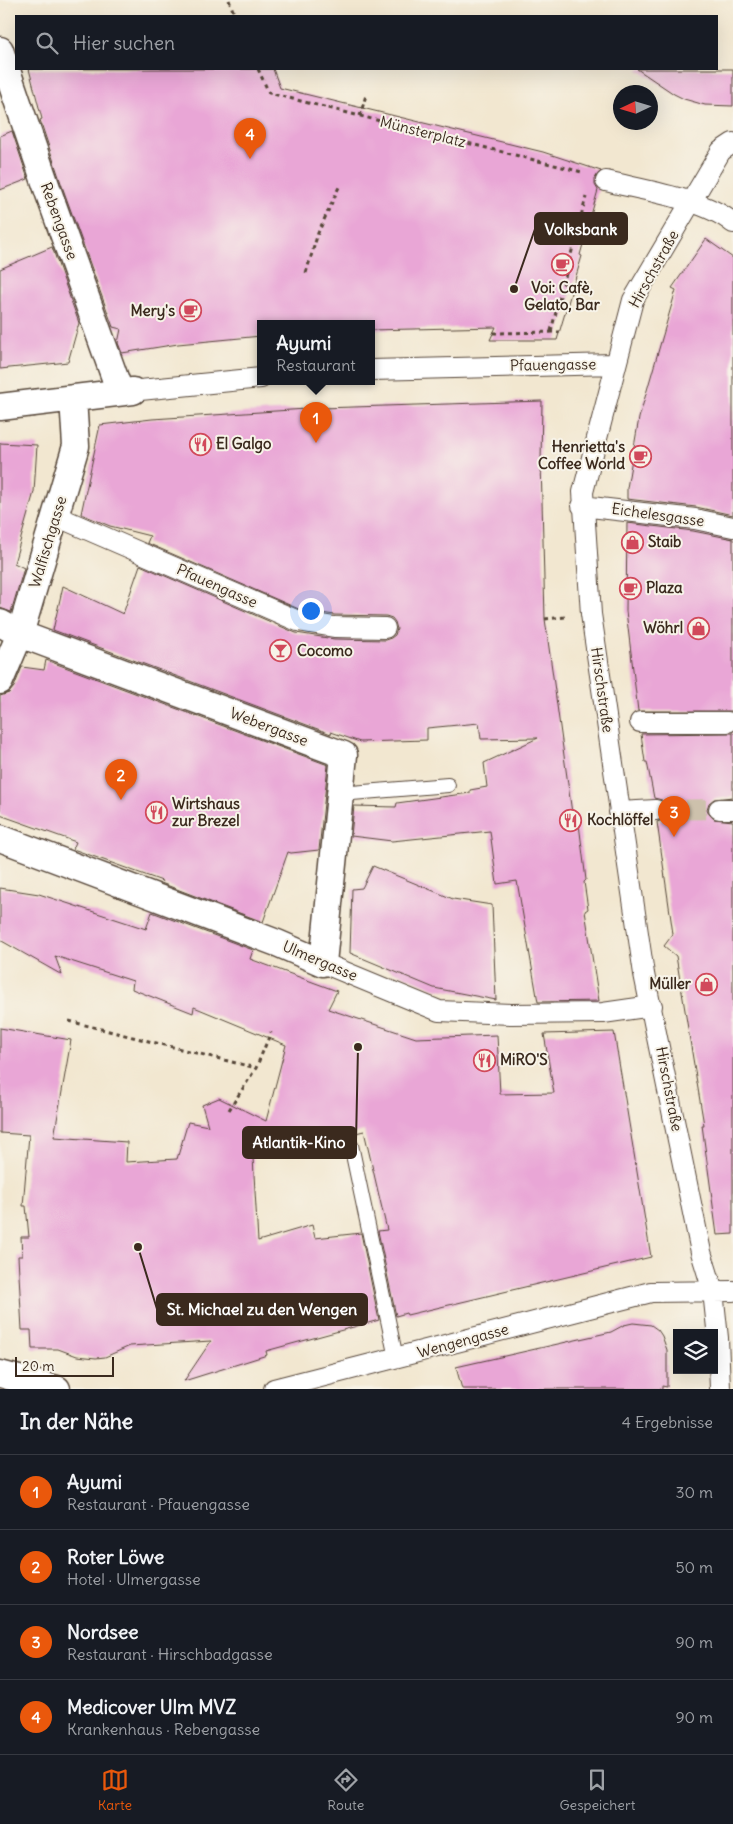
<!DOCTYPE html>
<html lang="de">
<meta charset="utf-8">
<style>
:root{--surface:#171b24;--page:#20242c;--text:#f1f3f6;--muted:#9ea1a6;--line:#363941;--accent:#ea580c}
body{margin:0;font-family:Delius,sans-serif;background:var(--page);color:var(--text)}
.controls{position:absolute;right:15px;bottom:15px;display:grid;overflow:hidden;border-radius:0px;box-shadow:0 5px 20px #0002}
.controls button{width:45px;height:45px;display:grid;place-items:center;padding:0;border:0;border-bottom:1px solid var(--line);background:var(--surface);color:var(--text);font:25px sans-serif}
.compass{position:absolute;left:613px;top:85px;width:45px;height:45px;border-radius:50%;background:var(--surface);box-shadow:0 5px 20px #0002;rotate:266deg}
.scale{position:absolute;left:15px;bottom:12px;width:99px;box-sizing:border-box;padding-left:5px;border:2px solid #3b2a1e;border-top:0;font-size:14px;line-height:18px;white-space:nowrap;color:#3b2a1e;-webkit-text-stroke:4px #f7f3e8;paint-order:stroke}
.you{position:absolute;left:310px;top:610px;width:18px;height:18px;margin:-12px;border:4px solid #fff;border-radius:50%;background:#1a73e8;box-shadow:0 0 0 8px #1a73e833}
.badge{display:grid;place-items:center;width:32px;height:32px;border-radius:50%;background:var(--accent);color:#fff;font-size:16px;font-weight:700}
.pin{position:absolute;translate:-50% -41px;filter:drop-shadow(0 1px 2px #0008)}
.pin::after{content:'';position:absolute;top:26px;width:18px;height:15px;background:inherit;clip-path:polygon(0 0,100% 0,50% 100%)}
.popup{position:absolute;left:257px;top:320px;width:118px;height:65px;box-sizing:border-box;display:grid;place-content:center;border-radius:0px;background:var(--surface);filter:drop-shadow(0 1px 4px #0005);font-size:16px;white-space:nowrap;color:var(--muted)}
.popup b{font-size:19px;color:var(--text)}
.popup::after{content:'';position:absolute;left:50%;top:100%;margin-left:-10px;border:10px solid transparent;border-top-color:var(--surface)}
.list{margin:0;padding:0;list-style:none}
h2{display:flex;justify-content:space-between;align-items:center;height:65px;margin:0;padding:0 20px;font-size:21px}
h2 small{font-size:16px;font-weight:400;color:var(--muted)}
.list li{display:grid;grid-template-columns:32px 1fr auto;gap:15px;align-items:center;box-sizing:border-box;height:75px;padding:0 20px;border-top:1px solid var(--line)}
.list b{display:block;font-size:19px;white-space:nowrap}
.list p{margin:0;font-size:16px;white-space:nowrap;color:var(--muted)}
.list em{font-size:16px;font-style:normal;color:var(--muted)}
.icon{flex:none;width:28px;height:28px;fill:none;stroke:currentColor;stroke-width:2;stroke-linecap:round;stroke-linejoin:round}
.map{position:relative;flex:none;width:733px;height:1389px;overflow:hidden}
.search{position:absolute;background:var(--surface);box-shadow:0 5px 20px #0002;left:15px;right:15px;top:15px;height:55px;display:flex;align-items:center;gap:12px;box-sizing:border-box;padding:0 18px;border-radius:0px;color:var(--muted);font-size:19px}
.sheet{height:365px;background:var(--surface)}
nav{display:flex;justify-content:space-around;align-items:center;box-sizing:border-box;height:70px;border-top:1px solid var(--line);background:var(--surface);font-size:14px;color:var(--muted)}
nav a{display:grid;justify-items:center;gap:2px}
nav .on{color:var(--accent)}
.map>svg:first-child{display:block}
</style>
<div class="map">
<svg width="733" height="1389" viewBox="0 0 733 1389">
<rect width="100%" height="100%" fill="#f7f3e8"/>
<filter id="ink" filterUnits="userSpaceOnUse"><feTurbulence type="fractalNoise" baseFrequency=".02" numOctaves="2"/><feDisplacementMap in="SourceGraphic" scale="10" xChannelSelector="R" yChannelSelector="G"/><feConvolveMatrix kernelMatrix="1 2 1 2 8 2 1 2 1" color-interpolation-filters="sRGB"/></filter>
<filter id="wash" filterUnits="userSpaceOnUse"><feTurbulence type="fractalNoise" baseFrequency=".0096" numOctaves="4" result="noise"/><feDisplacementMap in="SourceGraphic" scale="20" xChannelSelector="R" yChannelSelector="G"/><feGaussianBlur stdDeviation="1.12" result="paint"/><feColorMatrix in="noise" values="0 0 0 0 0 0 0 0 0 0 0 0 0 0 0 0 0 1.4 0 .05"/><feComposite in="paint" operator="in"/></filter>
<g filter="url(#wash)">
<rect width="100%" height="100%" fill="#f2e7d0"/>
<g id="blocks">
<path fill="#e9a6d6" d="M 29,69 L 273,69 L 280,88 L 543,152 L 601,171 L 595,178 L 595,185 L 598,190 L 580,255 L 582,256 L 557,340 L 490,340 L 496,327 L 371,330 L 371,324 L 261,324 L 261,336 L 178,344 L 122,353 L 118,343 L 121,329 L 113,327 L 63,189 L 40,120 L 42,119 Z
M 637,69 L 733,69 L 733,106 L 705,105 L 684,99 L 674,94 Z
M 12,131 L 28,179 L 0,190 L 0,136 Z
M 706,239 L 733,258 L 733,515 L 696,507 L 627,499 L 627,488 L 639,418 L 676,290 L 672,288 Z
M 52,247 L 79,323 L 68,362 L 0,369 L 0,269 Z
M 542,401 L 541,461 L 545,619 L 572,813 L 578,816 L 586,880 L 584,882 L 588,909 L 585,911 L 599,1001 L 538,1002 L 517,881 L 497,884 L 490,831 L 392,841 L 351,836 L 354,806 L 396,807 L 397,803 L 470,793 L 470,790 L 487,787 L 484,763 L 538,738 L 481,739 L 479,723 L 427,728 L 427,740 L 360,742 L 331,732 L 331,734 L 53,630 L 63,586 L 123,614 L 140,565 L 296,633 L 334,639 L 385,640 L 391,638 L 395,635 L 397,629 L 395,622 L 392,618 L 386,616 L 335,615 L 301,610 L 147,543 L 150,536 L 110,526 L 81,514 L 100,425 L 152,419 L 322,408 Z
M 0,443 L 37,445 L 34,492 L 14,563 L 24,568 L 11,612 L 0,608 Z
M 627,523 L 693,531 L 733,539 L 733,711 L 638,711 L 626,611 Z
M 46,660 L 328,765 L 319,850 L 291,853 L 288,852 L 263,922 L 161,883 L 162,881 L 73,849 L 76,842 L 0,815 L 0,696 L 9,693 L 14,687 L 22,667 L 44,670 Z
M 733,733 L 733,797 L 714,799 L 709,803 L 707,809 L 709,814 L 714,819 L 733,821 L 733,1234 L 717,1235 L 702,1125 L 704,1125 L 676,956 L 664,946 L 673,934 L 657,822 L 662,820 L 666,816 L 668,809 L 666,804 L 662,800 L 654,798 L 647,762 L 645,762 L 641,734 Z
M 373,866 L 453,899 L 492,905 L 496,1000 L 434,988 L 350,953 L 352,889 L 362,888 Z
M 0,888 L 39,894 L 146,929 L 152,912 L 253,950 L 250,959 L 337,991 L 328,1009 L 416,1038 L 497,1035 L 500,1094 L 554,1093 L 544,1034 L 614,1032 L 651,1257 L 407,1315 L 406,1313 L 396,1316 L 378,1231 L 387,1230 L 364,1131 L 253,1158 L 258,1241 L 312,1225 L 315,1238 L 361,1233 L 379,1320 L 266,1351 L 267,1355 L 184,1381 L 211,1341 L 130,1346 L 105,1357 L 96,1358 L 77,1356 L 58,1349 L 32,1349 L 31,1330 L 22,1330 L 18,1256 L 22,1256 L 21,1237 L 29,1237 L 26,1206 L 23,1206 L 29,1135 L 0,1133 L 0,1028 L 71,1040 L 54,1137 L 127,1142 L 126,1162 L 177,1159 L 188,1122 L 208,1126 L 202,1105 L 219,1098 L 266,1121 L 286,1045 L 194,1007 L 193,1013 L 132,989 L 133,981 L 55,956 L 62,975 L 0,940 Z
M 633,1323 L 651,1325 L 658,1330 L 662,1336 L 667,1350 L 667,1387 L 662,1386 L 662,1389 L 462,1389 L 456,1367 L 611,1332 L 624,1325 Z"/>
</g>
</g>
<g filter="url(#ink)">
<use href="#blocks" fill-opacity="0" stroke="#564639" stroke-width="1"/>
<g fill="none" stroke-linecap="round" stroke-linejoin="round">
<path stroke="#cdc1ac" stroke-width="20" stroke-dasharray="20 10" stroke-linecap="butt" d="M 656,810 L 719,809"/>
<defs>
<path id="service" d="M 340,794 L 448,785
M 351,1145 L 396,1358"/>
<path id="pedestrian" d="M 606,181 C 642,190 705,199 733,223
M 371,370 L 615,364
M 120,392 L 261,378
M 582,506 L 695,519 L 733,527
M 56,516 L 298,621 L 334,627 L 385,628
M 640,722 L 728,722
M 719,809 L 733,809
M 619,812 L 656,810
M 323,963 L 439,1011 L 511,1014 L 603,1013 L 652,1006
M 274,1389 L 651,1292 L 733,1291
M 720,1389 L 718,1338 L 713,1291 L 701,1252 L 644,974 L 591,614 L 583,492 L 633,300 L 721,151 L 733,143"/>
<path id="minor" d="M 0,50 L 49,194 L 120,392
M 0,407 L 133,391
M 0,623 L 20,634 L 344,755 L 323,963 L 277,943 L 0,838
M 0,681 L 20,634 L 76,446 L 73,398
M 0,1374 L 57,1389"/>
</defs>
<use href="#service" stroke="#564639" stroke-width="16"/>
<use href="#pedestrian" stroke="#564639" stroke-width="22"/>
<use href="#minor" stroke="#564639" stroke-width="29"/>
<path stroke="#564639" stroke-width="3" stroke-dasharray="4 4" stroke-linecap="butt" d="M 229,0 L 235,16
M 258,69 L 269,93 L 582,172
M 360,116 L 366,95
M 306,273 L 318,233 L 339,187
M 551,331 L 586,197
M 493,333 L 559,332
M 545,619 L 565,617
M 69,1021 L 256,1068
M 229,1110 L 256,1068 L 271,1032"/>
<use href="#service" stroke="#fff" stroke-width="14"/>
<use href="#pedestrian" stroke="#fff" stroke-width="20"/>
<use href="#minor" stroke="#fff" stroke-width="26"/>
</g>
</g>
<defs>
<symbol id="cafe-ring" viewBox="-11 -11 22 22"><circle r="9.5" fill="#f7f3e8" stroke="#d1495b" stroke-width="1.5"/><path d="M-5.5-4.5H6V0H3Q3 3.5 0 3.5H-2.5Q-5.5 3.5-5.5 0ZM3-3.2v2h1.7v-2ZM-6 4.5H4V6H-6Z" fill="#d1495b"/></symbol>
<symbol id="restaurant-ring" viewBox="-11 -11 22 22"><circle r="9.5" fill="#f7f3e8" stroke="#d1495b" stroke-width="1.5"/><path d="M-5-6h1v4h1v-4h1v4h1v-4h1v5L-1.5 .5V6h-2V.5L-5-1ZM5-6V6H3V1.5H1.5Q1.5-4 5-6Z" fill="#d1495b"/></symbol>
<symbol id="shop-ring" viewBox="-11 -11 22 22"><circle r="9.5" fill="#f7f3e8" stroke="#d1495b" stroke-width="1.5"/><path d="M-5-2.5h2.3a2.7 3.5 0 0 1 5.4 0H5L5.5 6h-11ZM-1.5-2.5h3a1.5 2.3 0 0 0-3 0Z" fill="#d1495b"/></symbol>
<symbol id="bar-ring" viewBox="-11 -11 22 22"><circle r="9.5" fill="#f7f3e8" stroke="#d1495b" stroke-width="1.5"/><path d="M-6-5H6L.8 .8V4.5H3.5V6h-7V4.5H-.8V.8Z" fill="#d1495b"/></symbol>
</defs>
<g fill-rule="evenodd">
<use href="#cafe-ring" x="550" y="252" width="25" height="25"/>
<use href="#cafe-ring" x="178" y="298" width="25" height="25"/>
<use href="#restaurant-ring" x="188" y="432" width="25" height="25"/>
<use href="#cafe-ring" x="628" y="444" width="25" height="25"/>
<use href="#shop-ring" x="620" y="530" width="25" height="25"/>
<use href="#cafe-ring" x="618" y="576" width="25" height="25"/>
<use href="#shop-ring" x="686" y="616" width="25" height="25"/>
<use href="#bar-ring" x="268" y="638" width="25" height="25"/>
<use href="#restaurant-ring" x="144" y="800" width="25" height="25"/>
<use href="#restaurant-ring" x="558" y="808" width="25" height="25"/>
<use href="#shop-ring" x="694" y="972" width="25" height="25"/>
<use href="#restaurant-ring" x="472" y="1048" width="25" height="25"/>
</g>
<g text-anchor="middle" stroke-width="4" stroke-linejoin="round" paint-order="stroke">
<g font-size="15" fill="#3b2a1e" stroke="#f7f3e8">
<text transform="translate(423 132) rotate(14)" y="5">Münsterplatz</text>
<text transform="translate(59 221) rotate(70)" y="5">Rebengasse</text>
<text transform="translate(654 269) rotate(-61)" y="5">Hirschstraße</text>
<text transform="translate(553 365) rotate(-1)" y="5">Pfauengasse</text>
<text transform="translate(658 515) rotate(8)" y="5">Eichelesgasse</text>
<text transform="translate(48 542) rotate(-73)" y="5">Walfischgasse</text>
<text transform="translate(217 586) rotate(24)" y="5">Pfauengasse</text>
<text transform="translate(602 690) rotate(82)" y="5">Hirschstraße</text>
<text transform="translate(269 727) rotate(21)" y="5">Webergasse</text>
<text transform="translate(320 961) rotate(23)" y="5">Ulmergasse</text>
<text transform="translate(669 1089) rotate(79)" y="5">Hirschstraße</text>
<text transform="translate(463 1341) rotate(-15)" y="5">Wengengasse</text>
</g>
<g font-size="15" font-weight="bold" fill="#3b2a1e" stroke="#f7f3e8" text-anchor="start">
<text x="562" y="293" text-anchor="middle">Voi: Cafè,<tspan x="562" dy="17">Gelato, Bar</tspan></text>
<text x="175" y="316" text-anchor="end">Mery's</text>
<text x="216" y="449">El Galgo</text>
<text x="625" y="452" text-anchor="end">Henrietta's<tspan x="625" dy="17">Coffee World</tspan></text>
<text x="648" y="547">Staib</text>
<text x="646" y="593">Plaza</text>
<text x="683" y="633" text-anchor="end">Wöhrl</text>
<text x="297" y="656">Cocomo</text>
<text x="172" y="809">Wirtshaus<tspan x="172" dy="17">zur Brezel</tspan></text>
<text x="587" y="825">Kochlöffel</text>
<text x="691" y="989" text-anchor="end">Müller</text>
<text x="500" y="1065">MiRO'S</text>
</g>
</g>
<path fill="none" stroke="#3b2a1e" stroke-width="2" d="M514 289L535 229M358 1047L356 1142M138 1247L157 1309"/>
<g fill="#3b2a1e" stroke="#f7f3e8" stroke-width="2">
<circle cx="514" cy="289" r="5"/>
<circle cx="358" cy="1047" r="5"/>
<circle cx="138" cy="1247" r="5"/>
</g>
<g fill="#3b2a1e" stroke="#3b2a1e" stroke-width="2">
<rect x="535" y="213" width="92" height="31" rx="5"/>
<rect x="243" y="1127" width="113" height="31" rx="5"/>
<rect x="157" y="1294" width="210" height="31" rx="5"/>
</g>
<g font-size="16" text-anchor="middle" font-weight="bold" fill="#fff">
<text x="581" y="235">Volksbank</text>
<text x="299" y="1148">Atlantik-Kino</text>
<text x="262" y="1315">St. Michael zu den Wengen</text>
</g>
</svg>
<div class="controls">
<button><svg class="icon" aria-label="layers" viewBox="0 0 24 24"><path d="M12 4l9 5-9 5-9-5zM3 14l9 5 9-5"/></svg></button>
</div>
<svg class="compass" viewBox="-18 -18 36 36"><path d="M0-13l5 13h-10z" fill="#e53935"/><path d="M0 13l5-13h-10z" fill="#9ea1a6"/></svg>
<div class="scale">20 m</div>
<div class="you"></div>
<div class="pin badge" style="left:316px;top:443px">1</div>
<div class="popup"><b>Ayumi</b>Restaurant</div>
<div class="pin badge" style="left:121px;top:800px">2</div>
<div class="pin badge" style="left:674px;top:837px">3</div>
<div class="pin badge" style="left:250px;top:159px">4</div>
<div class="search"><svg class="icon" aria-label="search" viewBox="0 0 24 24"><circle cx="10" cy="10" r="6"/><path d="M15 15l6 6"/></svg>Hier suchen</div>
</div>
<section class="sheet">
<h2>In der Nähe<small>4 Ergebnisse</small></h2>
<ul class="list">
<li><span class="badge">1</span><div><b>Ayumi</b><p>Restaurant · Pfauengasse</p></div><em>30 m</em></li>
<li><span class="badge">2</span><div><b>Roter Löwe</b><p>Hotel · Ulmergasse</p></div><em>50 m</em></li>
<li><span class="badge">3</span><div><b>Nordsee</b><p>Restaurant · Hirschbadgasse</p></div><em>90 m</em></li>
<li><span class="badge">4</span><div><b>Medicover Ulm MVZ</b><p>Krankenhaus · Rebengasse</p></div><em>90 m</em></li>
</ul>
</section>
<nav>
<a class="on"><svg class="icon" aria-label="map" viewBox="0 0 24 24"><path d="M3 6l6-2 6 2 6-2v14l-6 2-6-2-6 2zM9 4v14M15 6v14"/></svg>Karte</a>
<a><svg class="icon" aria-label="directions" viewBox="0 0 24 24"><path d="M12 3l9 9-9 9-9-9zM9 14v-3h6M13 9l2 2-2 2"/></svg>Route</a>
<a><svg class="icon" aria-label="saved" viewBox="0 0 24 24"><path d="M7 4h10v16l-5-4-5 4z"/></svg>Gespeichert</a>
</nav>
